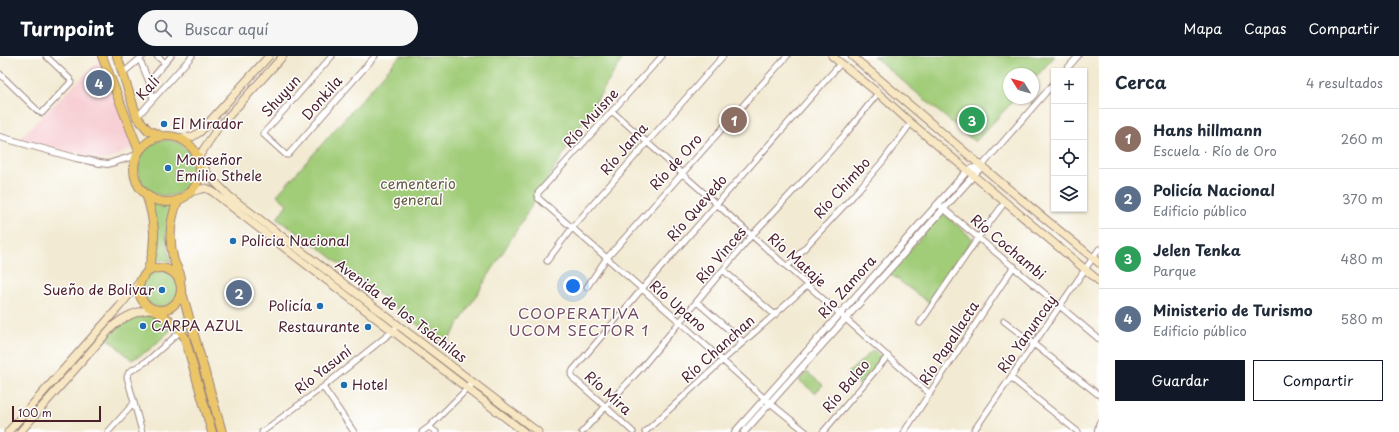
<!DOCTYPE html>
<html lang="es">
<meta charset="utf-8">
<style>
:root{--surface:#fff;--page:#f6f6f7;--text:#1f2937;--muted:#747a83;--line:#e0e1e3;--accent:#111827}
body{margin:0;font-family:"Playpen Sans",sans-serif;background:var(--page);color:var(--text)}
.controls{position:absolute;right:12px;top:12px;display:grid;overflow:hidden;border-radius:0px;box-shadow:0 1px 3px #0004}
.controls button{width:36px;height:36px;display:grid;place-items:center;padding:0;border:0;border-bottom:1px solid var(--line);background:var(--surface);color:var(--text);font:20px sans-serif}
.compass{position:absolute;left:1003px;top:12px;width:36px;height:36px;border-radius:50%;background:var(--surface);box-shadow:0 1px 3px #0004;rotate:307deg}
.scale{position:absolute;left:12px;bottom:10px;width:89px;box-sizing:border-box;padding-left:4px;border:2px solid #4a1f2b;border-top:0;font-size:11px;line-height:14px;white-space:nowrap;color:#4a1f2b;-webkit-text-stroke:3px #fff;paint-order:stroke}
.you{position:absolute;left:573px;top:230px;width:14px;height:14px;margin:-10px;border:3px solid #fff;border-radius:50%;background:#1a73e8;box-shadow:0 0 0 6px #1a73e833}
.badge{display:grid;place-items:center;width:26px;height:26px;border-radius:50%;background:var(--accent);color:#fff;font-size:13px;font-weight:700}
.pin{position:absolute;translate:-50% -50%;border:2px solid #fff;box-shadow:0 1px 4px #0006}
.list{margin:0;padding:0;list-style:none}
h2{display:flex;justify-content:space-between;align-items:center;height:52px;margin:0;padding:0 16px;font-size:17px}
h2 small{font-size:13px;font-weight:400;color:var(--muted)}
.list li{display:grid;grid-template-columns:26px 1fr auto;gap:12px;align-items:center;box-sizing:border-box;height:60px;padding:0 16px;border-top:1px solid var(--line)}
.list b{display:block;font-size:15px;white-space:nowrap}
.list p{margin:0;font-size:13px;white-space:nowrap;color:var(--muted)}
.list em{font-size:13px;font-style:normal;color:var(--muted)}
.actions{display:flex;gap:8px;padding:12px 16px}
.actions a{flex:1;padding:9px 0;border:1px solid var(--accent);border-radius:0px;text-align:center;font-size:14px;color:var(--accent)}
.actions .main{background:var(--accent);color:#fff}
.icon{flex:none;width:22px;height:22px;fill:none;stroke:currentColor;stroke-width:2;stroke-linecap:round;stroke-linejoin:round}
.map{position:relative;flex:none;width:1099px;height:376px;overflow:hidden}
header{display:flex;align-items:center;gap:24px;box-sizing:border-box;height:56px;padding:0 20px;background:var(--accent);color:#fff}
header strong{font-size:19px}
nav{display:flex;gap:22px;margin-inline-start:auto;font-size:14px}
.search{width:280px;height:36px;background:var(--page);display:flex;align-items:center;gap:10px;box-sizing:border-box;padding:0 14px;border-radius:22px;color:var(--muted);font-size:15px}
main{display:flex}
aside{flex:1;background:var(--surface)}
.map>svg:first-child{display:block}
</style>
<header>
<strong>Turnpoint</strong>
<div class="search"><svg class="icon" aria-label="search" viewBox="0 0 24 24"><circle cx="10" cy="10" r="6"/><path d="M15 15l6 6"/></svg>Buscar aquí</div>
<nav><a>Mapa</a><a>Capas</a><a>Compartir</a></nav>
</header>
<main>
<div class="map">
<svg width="1099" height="376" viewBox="0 0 1099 376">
<rect width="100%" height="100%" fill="#fff"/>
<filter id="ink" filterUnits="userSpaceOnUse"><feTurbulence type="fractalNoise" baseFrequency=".025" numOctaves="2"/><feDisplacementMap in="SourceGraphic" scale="8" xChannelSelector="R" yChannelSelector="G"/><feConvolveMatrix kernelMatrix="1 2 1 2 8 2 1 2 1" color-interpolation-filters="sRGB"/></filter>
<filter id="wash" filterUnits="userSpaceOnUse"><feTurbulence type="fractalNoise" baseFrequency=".012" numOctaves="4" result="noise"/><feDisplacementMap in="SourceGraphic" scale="16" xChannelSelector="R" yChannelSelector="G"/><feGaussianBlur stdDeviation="0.9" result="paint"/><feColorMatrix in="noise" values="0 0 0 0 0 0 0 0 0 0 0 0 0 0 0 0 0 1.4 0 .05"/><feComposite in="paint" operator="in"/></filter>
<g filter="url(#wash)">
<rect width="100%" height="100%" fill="#f2ead2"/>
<path fill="#f7cfd4" d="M 101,3 L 138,89 L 110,103 L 103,104 L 19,83 Z"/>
<path fill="#a1cc78" stroke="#767652" d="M 400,0 L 624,0 L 445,290 L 313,187 L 277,163 L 287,148 L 277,139 Z
M 873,0 L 1055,0 L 1033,24 L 1033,18 L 1009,18 L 1009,42 L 1016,42 L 975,86 Z
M138 112a28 28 0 1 1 56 0a28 28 0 1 1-56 0Z
M 152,145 C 157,151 165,149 172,148 C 164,171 166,184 171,207 C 165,203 158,204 151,206 Z
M 943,157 L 973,183 L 929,247 L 889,217 Z
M142 233a18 18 0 1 1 36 0a18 18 0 1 1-36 0Z
M 143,257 C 155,258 165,264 172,273 L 149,294 L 132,304 L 107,282 L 123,265 Z
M 873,294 L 884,303 L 860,329 L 847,318 Z
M 807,316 L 823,329 L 815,337 L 799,324 Z"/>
</g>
<g filter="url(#ink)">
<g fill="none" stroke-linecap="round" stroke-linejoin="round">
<defs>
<path id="minor" d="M 157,0 L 165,7
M 332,0 L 263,78 L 286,99 L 288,99 L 375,0
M 662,0 L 538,137 L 538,142 L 680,266 L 764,342 L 806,376
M 140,4 L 149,26
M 1065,15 L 1078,0
M 123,17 L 143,0
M 0,18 L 39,56 L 42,57 L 71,26 L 70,23 L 46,0
M 153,43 L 149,26 L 171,0
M 613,56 L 930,338
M 137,61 L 192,0
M 982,110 L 1054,27
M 938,148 L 1099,283
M 547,205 L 572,172 L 723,0
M 787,211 L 852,141 L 883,105 L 911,67
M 723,214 L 775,259
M 587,231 L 606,203 L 787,0
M 697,246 L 743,286
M 1004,265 L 1099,339
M 920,267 L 978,182 L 1005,146
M 1011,322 L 1078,376
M 323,331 L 354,376
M 429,371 L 436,376
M 108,376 L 134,347
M 142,376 L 127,321 L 129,316 L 147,305 L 181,275
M 262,376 L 323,331 L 393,275 L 398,269
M 422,376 L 429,371 L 473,327
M 582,376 L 643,310 L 752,179 L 816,111 L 848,75 L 878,37
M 633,376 L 606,351 L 574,323 L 571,319 L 573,314 L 641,234 L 841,7
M 645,376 L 722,305 L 808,229
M 823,376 L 888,300
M 904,376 L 1014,210
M 973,376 L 1099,193
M 1097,376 L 1099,367"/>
<path id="tertiary" d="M 0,81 L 76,102 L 100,107 L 108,108 L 137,99
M 735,376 L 968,114 L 982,110
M 744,376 L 982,110"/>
<path id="secondary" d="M 832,0 L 878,37 L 911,67 L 1099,225
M 852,0 L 1005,130 L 1099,207
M 180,82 L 192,81 L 200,76 L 269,0
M 198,102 L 217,73 L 283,0
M 199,103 L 210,121 L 229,140 L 538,376
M 190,136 L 206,132 L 213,136 L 251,166 L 524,376
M 8,376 L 119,251 L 142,223
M 20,376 L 112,271 C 124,260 136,255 153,253"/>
<path id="primary" d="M 102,0 L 139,95
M 117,0 L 137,61 L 148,74 L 161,80
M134 113a33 33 0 1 1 66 0a33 33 0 1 1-66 0Z
M 146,138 C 155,164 158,189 147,216
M 178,144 C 170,164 168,184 174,205 C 176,211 180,216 181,222
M139 233a21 21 0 1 1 42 0a21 21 0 1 1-42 0Z
M 182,237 L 222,376
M 153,253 C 166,261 177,268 185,282 L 212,376"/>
</defs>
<use href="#minor" stroke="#9e847e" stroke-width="7"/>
<use href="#tertiary" stroke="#9e847e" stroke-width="8"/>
<use href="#secondary" stroke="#9e847e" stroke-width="9"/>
<use href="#primary" stroke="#9e847e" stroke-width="10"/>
<use href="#minor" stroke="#fff" stroke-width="5"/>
<use href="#tertiary" stroke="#fff" stroke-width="6"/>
<use href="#secondary" stroke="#f7e8c3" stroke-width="7"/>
<use href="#primary" stroke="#ebc669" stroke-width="8"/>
</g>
</g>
<g fill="#1f6fb2" stroke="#fff" stroke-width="1.5">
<circle cx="164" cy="68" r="4"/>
<circle cx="168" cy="112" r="4"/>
<circle cx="233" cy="185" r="4"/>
<circle cx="162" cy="234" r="4"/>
<circle cx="320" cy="250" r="4"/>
<circle cx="143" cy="270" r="4"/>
<circle cx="368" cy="271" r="4"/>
<circle cx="344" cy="329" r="4"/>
</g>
<g text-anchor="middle" stroke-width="3" stroke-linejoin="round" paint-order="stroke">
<g font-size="14" fill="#4a1f2b" stroke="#fff">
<text transform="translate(148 32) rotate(-48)" y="5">Kali</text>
<text transform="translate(281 40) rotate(-48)" y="5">Shuyun</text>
<text transform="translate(322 42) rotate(-49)" y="5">Donkila</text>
<text transform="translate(591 62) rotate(-48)" y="5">Río Muisne</text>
<text transform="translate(624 93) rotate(-49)" y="5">Río Jama</text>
<text transform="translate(676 106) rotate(-48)" y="5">Río de Oro</text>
<text transform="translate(842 132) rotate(-48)" y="5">Río Chimbo</text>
<text transform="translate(697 152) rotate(-49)" y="5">Río Quevedo</text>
<text transform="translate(1008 191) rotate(40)" y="5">Río Cochambi</text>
<text transform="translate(721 199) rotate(-50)" y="5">Río Vinces</text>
<text transform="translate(797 204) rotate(42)" y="5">Río Mataje</text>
<text transform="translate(847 231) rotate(-48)" y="5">Río Zamora</text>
<text transform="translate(678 250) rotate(41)" y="5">Río Upano</text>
<text transform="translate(401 255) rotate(37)" y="5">Avenida de los Tsáchilas</text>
<text transform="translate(1027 278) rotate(-55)" y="5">Río Yanuncay</text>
<text transform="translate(949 287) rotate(-57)" y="5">Río Papallacta</text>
<text transform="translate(718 293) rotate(-42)" y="5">Río Chanchan</text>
<text transform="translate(323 314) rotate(-38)" y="5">Río Yasuní</text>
<text transform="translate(846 330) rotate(-50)" y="5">Río Balao</text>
<text transform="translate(608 337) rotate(42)" y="5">Río Mira</text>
</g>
<g font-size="14" fill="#4a1f2b" stroke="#fff" text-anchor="start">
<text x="172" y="73">El Mirador</text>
<text x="176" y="109">Monseñor<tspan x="176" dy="16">Emilio Sthele</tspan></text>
<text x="241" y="190">Policia Nacional</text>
<text x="154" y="239" text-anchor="end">Sueño de Bolivar</text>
<text x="312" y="255" text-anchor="end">Policía</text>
<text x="151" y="275">CARPA AZUL</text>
<text x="360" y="276" text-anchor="end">Restaurante</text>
<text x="352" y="334">Hotel</text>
</g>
<g font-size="14" fill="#685c46" stroke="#fff">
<text x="418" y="133">cementerio<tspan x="418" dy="16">general</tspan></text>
</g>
<g font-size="15" letter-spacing="1" fill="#764d60" stroke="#fff">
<text x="579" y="263">COOPERATIVA<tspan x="579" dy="17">UCOM SECTOR 1</tspan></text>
</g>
</g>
</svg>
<div class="controls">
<button>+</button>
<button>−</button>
<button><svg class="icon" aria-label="locate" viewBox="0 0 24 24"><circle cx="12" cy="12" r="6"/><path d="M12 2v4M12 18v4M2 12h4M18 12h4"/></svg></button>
<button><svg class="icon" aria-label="layers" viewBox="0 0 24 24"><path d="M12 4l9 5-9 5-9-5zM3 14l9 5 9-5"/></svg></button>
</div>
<svg class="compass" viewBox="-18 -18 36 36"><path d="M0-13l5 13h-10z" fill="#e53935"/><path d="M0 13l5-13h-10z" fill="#747a83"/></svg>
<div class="scale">100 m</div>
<div class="you"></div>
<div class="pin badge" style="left:734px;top:64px;background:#8d6e63">1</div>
<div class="pin badge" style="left:239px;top:237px;background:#5c6f8a">2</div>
<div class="pin badge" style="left:972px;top:64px;background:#2e9e5b">3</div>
<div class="pin badge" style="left:99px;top:27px;background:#5c6f8a">4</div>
</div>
<aside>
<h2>Cerca<small>4 resultados</small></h2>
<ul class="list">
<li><span class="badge" style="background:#8d6e63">1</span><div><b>Hans hillmann</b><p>Escuela · Río de Oro</p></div><em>260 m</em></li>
<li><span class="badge" style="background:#5c6f8a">2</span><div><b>Policía Nacional</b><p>Edificio público</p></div><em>370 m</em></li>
<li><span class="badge" style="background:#2e9e5b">3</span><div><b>Jelen Tenka</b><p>Parque</p></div><em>480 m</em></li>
<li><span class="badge" style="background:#5c6f8a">4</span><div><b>Ministerio de Turismo</b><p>Edificio público</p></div><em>580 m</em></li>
</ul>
<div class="actions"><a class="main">Guardar</a><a>Compartir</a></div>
</aside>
</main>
